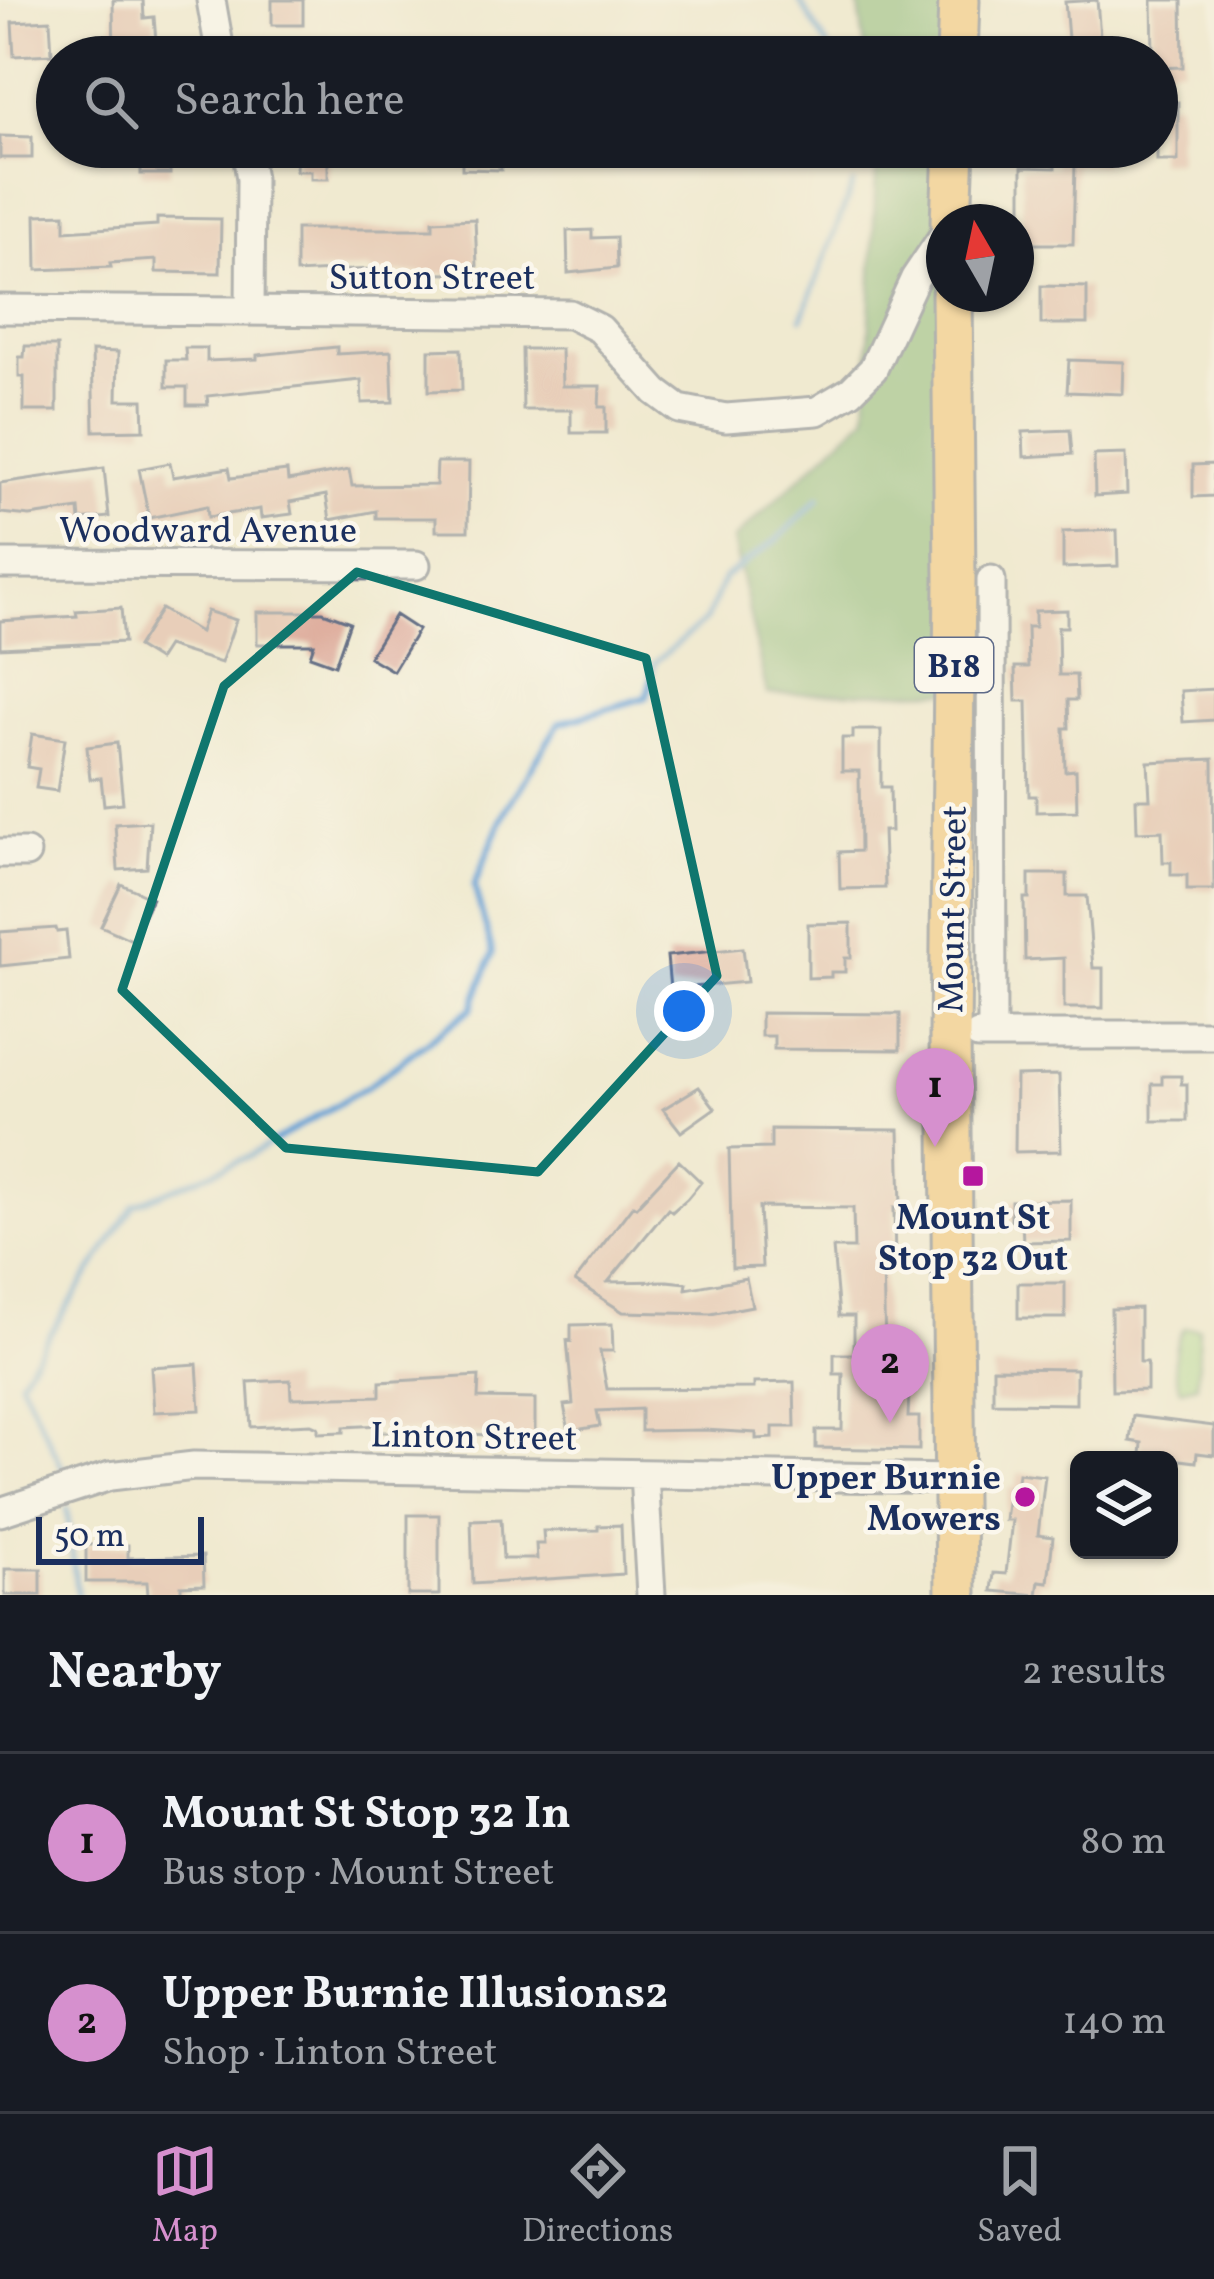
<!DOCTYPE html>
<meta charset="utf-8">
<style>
:root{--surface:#171b24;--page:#242831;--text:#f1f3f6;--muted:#9ea1a6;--line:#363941;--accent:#d690ce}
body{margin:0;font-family:Vollkorn,serif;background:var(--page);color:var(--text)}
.controls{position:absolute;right:36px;bottom:36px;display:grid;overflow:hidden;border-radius:18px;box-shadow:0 3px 9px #0004}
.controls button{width:108px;height:108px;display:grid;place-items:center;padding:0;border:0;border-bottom:3px solid var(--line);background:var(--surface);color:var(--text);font:60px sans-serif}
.compass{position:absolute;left:926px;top:204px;width:108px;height:108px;border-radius:50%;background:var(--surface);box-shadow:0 3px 9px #0004;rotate:351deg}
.scale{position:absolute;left:36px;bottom:30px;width:168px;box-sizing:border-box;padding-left:12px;border:6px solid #1b2f5e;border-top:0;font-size:33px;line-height:42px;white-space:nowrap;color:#1b2f5e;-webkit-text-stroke:9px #fbf7ec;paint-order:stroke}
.you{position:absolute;left:684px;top:1011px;width:42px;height:42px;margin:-30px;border:9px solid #fff;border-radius:50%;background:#1a73e8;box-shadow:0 0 0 18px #1a73e833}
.badge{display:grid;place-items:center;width:78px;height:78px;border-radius:50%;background:var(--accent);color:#111;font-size:39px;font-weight:700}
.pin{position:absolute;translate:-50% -99px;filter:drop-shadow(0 3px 6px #0008)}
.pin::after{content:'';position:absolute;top:63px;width:42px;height:36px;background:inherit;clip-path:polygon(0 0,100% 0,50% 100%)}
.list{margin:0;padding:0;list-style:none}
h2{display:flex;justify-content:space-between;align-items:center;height:156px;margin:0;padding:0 48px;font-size:51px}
h2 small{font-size:39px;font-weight:400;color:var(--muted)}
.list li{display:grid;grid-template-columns:78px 1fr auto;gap:36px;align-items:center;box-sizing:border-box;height:180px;padding:0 48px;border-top:3px solid var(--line)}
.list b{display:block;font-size:45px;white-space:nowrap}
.list p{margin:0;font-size:39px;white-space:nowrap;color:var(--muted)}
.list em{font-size:39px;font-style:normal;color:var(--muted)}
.icon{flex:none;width:66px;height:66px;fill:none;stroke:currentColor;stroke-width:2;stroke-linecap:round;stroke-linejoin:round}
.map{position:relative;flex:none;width:1214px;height:1595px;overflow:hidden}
.search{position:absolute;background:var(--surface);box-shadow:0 3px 9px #0004;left:36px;right:36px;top:36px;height:132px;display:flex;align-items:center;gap:30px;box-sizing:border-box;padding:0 42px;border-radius:66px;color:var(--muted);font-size:45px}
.sheet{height:516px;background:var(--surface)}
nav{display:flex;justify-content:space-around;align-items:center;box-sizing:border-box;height:168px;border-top:3px solid var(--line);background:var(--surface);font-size:33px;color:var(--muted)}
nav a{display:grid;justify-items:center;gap:6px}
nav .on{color:var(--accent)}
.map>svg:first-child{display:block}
</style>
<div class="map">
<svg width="1214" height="1595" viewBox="0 0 1214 1595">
<rect width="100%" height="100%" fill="#fbf7ec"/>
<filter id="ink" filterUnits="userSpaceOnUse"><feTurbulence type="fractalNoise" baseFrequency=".00833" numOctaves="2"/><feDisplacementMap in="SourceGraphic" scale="24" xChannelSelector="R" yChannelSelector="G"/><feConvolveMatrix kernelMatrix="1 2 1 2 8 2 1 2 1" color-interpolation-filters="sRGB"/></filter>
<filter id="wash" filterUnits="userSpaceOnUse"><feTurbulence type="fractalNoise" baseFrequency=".004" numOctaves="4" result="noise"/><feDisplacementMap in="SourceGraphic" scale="48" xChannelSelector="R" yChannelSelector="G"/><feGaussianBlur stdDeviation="2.7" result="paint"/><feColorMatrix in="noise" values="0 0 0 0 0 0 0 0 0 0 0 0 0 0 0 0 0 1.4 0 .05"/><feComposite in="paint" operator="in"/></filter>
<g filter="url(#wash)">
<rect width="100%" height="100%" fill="#f0ead0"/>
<path fill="#a0d484" stroke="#5e8271" stroke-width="3" d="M 1184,1328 L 1199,1328 L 1197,1385 L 1181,1389 C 1172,1371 1172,1343 1184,1328 Z"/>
<path fill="#80b672" stroke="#4e7268" stroke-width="3" d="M 858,0 L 959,0 L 957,57 L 866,57 Z
M 877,147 L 954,147 L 944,222 L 954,691 L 767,694 L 733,540 L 866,416 Z"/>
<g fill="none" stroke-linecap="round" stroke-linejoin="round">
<path stroke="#63a1d5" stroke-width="6" d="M 799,0 L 834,57
M 802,318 L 853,184
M 63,1469 L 20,1380 L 134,1205 L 250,1156 L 368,1086 L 472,1008 L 493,953 L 474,886 L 506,809 L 559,723 L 647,697 L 655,662 L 706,620 L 724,578 L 778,539 L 819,498
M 67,1509 L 77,1595"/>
</g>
<g id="blocks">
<path fill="#dead9d" d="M 113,0 L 143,0 L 144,18 L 154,17 L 157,54 L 114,57 Z
M 272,0 L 303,0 L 303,25 L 272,25 Z
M 1097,0 L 1101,49 L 1069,51 L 1065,2 Z
M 1152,0 L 1182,0 L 1183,67 L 1157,68 L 1157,57 L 1153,57 Z
M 50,20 L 52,54 L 14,56 L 12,22 Z
M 1178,102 L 1178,161 L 1157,161 L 1157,103 Z
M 0,136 L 32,137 L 32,158 L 0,158 Z
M 141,147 L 170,147 L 170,174 L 141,174 Z
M 297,147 L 328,147 L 328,179 L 311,179 L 311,171 L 296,171 Z
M 462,147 L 501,147 L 501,170 L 462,169 Z
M 1055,147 L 1103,147 L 1103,165 L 1075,164 L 1073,244 L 1022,244 L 1022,167 L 1055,168 Z
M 65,214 L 65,231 L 157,225 L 157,218 L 221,219 L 220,273 L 156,272 L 156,260 L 110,263 L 111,267 L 37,270 L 36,215 Z
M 475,219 L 477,266 L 457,267 L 457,274 L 370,273 L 370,269 L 296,273 L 296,229 L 433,229 L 433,221 Z
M 592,230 L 592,238 L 616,237 L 617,268 L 568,273 L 567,231 Z
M 1041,286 L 1087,287 L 1087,324 L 1041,324 Z
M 25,346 L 57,346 L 57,411 L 24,411 L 24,377 L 19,377 L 19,357 L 24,357 Z
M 337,347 L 337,354 L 391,351 L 393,402 L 362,403 L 361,380 L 207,396 L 208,405 L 187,405 L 187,387 L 166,387 L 166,360 L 186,360 L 185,348 L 207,348 L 207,361 L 257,359 L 257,355 Z
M 461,349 L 462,390 L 429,391 L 429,350 Z
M 522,349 L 561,349 L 562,386 L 600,386 L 599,407 L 606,407 L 606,433 L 571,433 L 571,410 L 523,410 Z
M 92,351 L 118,352 L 117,400 L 143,400 L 144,430 L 94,431 Z
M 1069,360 L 1124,362 L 1123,394 L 1067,392 Z
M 1070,430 L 1072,454 L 1024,457 L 1023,432 Z
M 1126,454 L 1127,494 L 1095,496 L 1094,455 Z
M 437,462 L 469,462 L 468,531 L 436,531 L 436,518 L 376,518 L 376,511 L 330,520 L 326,495 L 290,502 L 292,514 L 261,518 L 260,509 L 208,517 L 207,506 L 149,518 L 139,469 L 170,463 L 173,477 L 229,468 L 231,478 L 287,471 L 288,481 L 349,470 L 352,486 L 436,485 Z
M 1214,464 L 1214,496 L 1193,497 L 1193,465 Z
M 104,468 L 109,517 L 80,520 L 79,509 L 30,516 L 0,513 L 0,483 Z
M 1117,530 L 1118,566 L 1063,568 L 1063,532 Z
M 121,608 L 124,642 L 0,648 L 0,621 L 77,616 L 76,611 Z
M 161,609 L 200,632 L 207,611 L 236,620 L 221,663 L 167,646 L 158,660 L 137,647 Z
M 1067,610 L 1067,627 L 1058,627 L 1059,675 L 1076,675 L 1077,700 L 1068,700 L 1069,728 L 1064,728 L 1065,771 L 1076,770 L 1077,811 L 1036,812 L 1036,796 L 1029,796 L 1027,701 L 1016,701 L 1015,667 L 1028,667 L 1027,627 L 1035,627 L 1035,611 Z
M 257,612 L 323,612 L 350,622 L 335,665 L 310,656 L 314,644 L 257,644 Z
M 395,615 L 418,630 L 393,671 L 369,657 Z
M 1214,689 L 1214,720 L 1183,722 L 1181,691 Z
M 853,730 L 881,730 L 881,787 L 890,787 L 891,831 L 883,831 L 885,888 L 840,889 L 839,852 L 860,851 L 859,771 L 842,771 L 842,738 L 853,738 Z
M 32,734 L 65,739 L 57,791 L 36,788 L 39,769 L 27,767 Z
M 117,743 L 123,803 L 104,805 L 101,778 L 90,779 L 87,747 Z
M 1213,759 L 1214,890 L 1187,890 L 1187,875 L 1171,875 L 1171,862 L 1163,862 L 1162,831 L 1137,832 L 1136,799 L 1150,799 L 1148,762 Z
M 150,822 L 147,868 L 118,870 L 115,824 Z
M 1029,874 L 1067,874 L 1067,896 L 1087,896 L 1093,968 L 1103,968 L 1103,1008 L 1064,1008 L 1064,958 L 1025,960 L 1024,898 L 1029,898 Z
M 121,884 L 152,898 L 132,940 L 101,926 Z
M 851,923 L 851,958 L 845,958 L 845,972 L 831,972 L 831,977 L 808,978 L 808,924 Z
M 56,928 L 57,932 L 66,931 L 69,959 L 0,966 L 0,932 Z
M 743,948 L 747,982 L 670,989 L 667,956 Z
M 761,1013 L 900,1014 L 900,1050 L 774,1049 L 774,1036 L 761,1036 Z
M 1059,1075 L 1061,1151 L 1015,1152 L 1016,1076 Z
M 1162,1076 L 1181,1076 L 1181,1084 L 1187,1084 L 1187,1121 L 1152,1121 L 1152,1084 L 1162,1084 Z
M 699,1087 L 715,1108 L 681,1132 L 663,1109 Z
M 771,1129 L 899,1130 L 901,1208 L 894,1208 L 895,1264 L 883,1264 L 886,1392 L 909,1393 L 908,1417 L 919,1417 L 919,1450 L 816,1448 L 816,1430 L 842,1430 L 843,1374 L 834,1374 L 834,1354 L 854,1354 L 854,1316 L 839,1316 L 833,1248 L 854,1248 L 853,1208 L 759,1207 L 762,1267 L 732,1268 L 729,1149 L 771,1148 Z
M 679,1161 L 701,1182 L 687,1199 L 672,1212 L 668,1209 L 608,1282 L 667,1281 L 687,1283 L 686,1289 L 746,1278 L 752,1306 L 711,1314 L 623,1312 L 575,1281 L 633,1205 L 636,1207 Z
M 1071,1200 L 1071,1241 L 1023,1242 L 1022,1220 L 1011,1220 L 1011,1201 Z
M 1018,1283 L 1065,1283 L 1065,1318 L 1018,1318 Z
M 1140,1308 L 1140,1362 L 1147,1362 L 1147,1390 L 1112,1391 L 1111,1309 Z
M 612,1324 L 613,1351 L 600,1351 L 607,1389 L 754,1388 L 754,1383 L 794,1382 L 795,1427 L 773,1427 L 773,1438 L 756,1439 L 756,1433 L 704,1430 L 641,1431 L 641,1409 L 597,1411 L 600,1426 L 569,1431 L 564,1405 L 573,1404 L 567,1340 L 571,1341 L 571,1325 Z
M 197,1364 L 200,1410 L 154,1412 L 151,1367 Z
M 993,1368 L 1076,1369 L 1076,1404 L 993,1403 Z
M 479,1376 L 478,1398 L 535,1399 L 535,1439 L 447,1432 L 380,1432 L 380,1425 L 344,1427 L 344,1432 L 318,1433 L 318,1427 L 311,1424 L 251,1427 L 248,1382 L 290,1380 L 291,1398 L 380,1396 L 380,1382 Z
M 1133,1416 L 1214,1426 L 1214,1455 L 1197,1453 L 1196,1462 L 1141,1455 L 1142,1443 L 1130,1441 Z
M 1018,1473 L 1045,1476 L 1038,1535 L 1053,1537 L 1048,1582 L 1039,1581 L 1037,1595 L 992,1591 L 994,1573 L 1006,1574 L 1012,1520 L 1005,1520 L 1009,1487 L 1016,1488 Z
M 408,1515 L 439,1515 L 439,1595 L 408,1595 Z
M 501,1519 L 503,1559 L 537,1559 L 536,1544 L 544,1544 L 543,1531 L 598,1530 L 598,1526 L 621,1525 L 623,1574 L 473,1584 L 471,1520 Z
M 86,1545 L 128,1545 L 128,1558 L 203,1556 L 204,1585 L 181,1586 L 181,1595 L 148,1595 L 147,1582 L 86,1582 Z
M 5,1569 L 41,1569 L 41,1595 L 5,1595 Z"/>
</g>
</g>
<g filter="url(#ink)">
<use href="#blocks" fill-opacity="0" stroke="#667086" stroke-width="3"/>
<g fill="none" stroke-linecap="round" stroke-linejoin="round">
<defs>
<path id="minor" d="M 211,0 L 221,57
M 246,147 L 251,179 L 250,311
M 0,309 L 570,314 L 600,329 L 656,392 L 679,409 L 726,418 L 817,411 L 851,391 L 873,369 L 915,278 L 944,235
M 0,564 L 416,565
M 991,580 L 992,1035
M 0,853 L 26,853
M 978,1035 L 1214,1035
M 644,1474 L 651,1595
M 0,1512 L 110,1476 L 194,1466 L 953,1479"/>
<path id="highway" d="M 957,57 L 959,0
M 951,222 L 954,147
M 952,294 L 955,579 L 950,1036 L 956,1595"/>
</defs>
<use href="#minor" stroke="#667086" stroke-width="33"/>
<use href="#highway" stroke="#667086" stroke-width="45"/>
<use href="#minor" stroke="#fff" stroke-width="27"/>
<use href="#highway" stroke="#f6c06b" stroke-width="39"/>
</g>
</g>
<path d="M0 0H1214V1595H0ZM 357,572 L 646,658 L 717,976 L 538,1172 L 286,1148 L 122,990 L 224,686 Z" fill="#f0ead0" fill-opacity=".55" fill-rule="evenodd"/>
<path fill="none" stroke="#0f766e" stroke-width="9" stroke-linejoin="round" d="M 357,572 L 646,658 L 717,976 L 538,1172 L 286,1148 L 122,990 L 224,686 Z"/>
<g fill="#b5179e" stroke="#fbf7ec" stroke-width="4.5">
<rect x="961" y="1164" width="24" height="24" rx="6"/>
<circle cx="1025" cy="1497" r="12"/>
</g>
<g text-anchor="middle" stroke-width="9" stroke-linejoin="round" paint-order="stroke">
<rect fill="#fbf7ec" stroke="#5e6b89" stroke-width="3" x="915" y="638" width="78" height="54" rx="9"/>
<g font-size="33" font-weight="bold" fill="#1b2f5e">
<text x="954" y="677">B18</text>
</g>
<g font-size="36" fill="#1b2f5e" stroke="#fbf7ec">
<text x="432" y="289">Sutton Street</text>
<text x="208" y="542">Woodward Avenue</text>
<text transform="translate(951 909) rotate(-89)" y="13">Mount Street</text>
<text transform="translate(474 1435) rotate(1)" y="13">Linton Street</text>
</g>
<g font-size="36" font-weight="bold" fill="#1b2f5e" stroke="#fbf7ec">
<text x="973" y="1229">Mount St<tspan x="973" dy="41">Stop 32 Out</tspan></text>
<text x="1001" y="1489" text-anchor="end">Upper Burnie<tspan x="1001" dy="41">Mowers</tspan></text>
</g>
</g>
</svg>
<div class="controls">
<button><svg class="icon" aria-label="layers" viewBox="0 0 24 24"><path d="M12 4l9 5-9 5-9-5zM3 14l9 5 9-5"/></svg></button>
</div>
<svg class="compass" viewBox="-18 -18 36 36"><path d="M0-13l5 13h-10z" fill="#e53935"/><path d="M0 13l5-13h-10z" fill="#9ea1a6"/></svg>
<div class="scale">50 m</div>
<div class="you"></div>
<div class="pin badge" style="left:935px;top:1147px">1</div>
<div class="pin badge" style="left:890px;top:1423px">2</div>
<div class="search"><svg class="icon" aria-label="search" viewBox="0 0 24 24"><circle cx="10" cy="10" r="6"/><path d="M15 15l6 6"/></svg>Search here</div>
</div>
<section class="sheet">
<h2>Nearby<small>2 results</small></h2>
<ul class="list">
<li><span class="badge">1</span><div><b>Mount St Stop 32 In</b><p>Bus stop · Mount Street</p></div><em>80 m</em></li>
<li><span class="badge">2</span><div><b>Upper Burnie Illusions2</b><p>Shop · Linton Street</p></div><em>140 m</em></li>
</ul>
</section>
<nav>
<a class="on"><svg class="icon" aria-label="map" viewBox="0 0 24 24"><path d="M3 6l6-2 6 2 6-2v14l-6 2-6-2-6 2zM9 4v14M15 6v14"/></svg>Map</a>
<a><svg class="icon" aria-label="directions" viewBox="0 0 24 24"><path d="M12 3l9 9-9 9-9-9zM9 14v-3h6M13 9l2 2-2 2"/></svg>Directions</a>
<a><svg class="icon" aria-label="saved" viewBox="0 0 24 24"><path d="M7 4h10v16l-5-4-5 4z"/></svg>Saved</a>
</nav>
